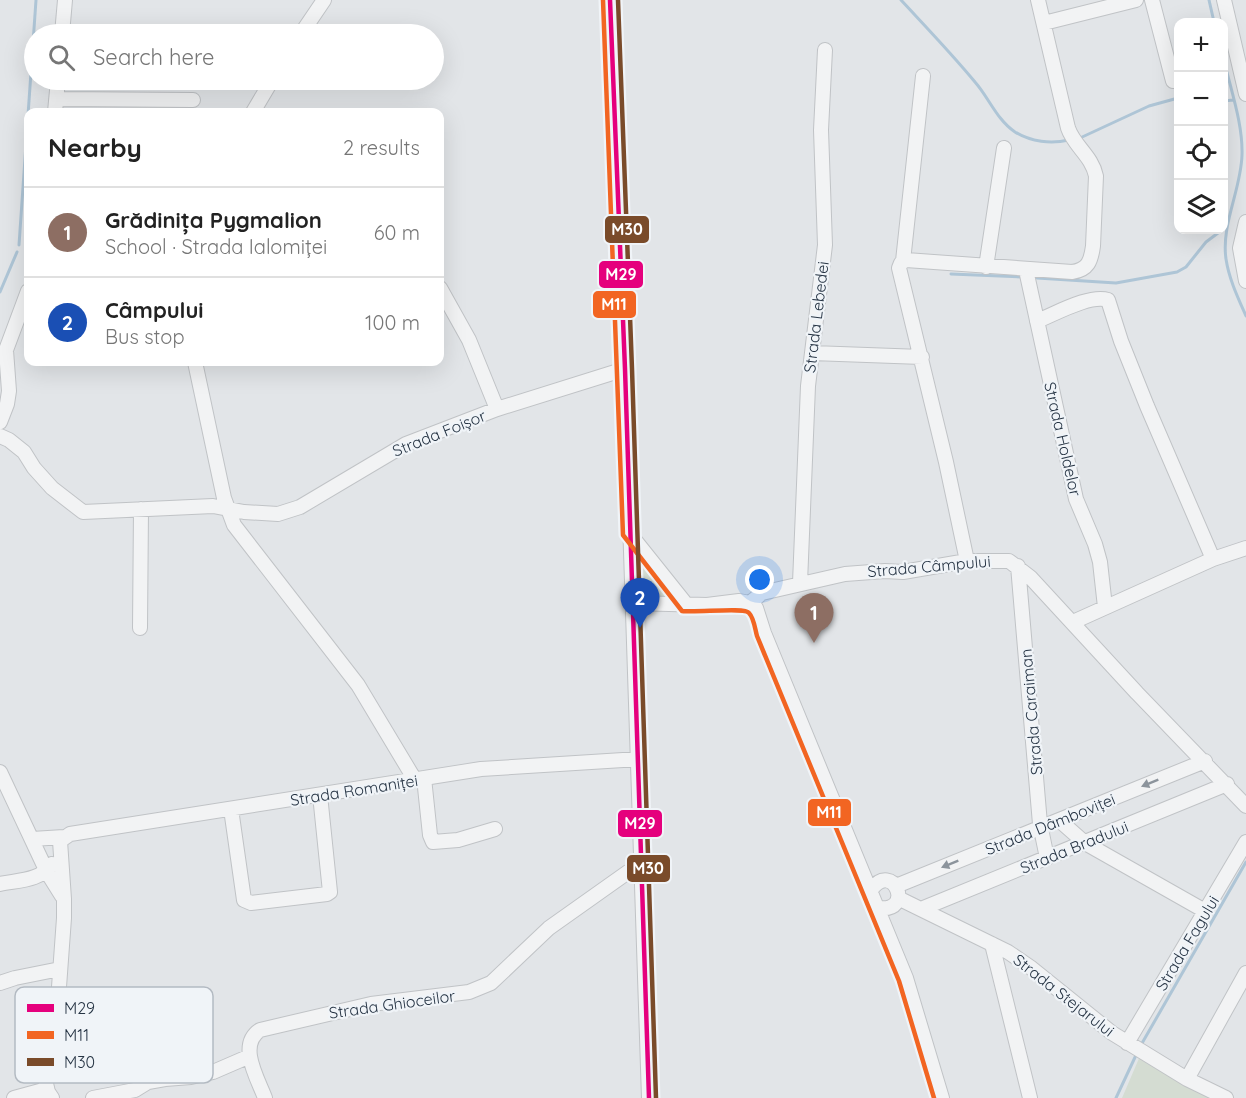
<!DOCTYPE html>
<meta charset="utf-8">
<style>
:root{--surface:#fff;--page:#f6f6f6;--text:#222;--muted:#767676;--line:#e0e0e0;--accent:#68727d}
body{margin:0;font-family:Quicksand,sans-serif;background:var(--page);color:var(--text)}
.controls{position:absolute;right:18px;top:18px;display:grid;overflow:hidden;border-radius:12px;box-shadow:0 6px 24px #0002}
.controls button{width:54px;height:54px;display:grid;place-items:center;padding:0;border:0;border-bottom:2px solid var(--line);background:var(--surface);color:var(--text);font:30px sans-serif}
.you{position:absolute;left:760px;top:580px;width:21px;height:21px;margin:-15px;border:4px solid #fff;border-radius:50%;background:#1a73e8;box-shadow:0 0 0 9px #1a73e833}
.badge{display:grid;place-items:center;width:39px;height:39px;border-radius:50%;background:var(--accent);color:#fff;font-size:20px;font-weight:700}
.pin{position:absolute;translate:-50% -50px;filter:drop-shadow(0 2px 3px #0008)}
.pin::after{content:'';position:absolute;top:32px;width:21px;height:18px;background:inherit;clip-path:polygon(0 0,100% 0,50% 100%)}
.list{margin:0;padding:0;list-style:none}
h2{display:flex;justify-content:space-between;align-items:center;height:78px;margin:0;padding:0 24px;font-size:26px}
h2 small{font-size:20px;font-weight:400;color:var(--muted)}
.list li{display:grid;grid-template-columns:39px 1fr auto;gap:18px;align-items:center;box-sizing:border-box;height:90px;padding:0 24px;border-top:2px solid var(--line)}
.list b{display:block;font-size:22px;white-space:nowrap}
.list p{margin:0;font-size:20px;white-space:nowrap;color:var(--muted)}
.list em{font-size:20px;font-style:normal;color:var(--muted)}
.icon{flex:none;width:33px;height:33px;fill:none;stroke:currentColor;stroke-width:2;stroke-linecap:round;stroke-linejoin:round}
.map{position:relative;flex:none;width:1246px;height:1098px;overflow:hidden}
.search{position:absolute;background:var(--surface);box-shadow:0 6px 24px #0002;left:24px;top:24px;width:420px;height:66px;display:flex;align-items:center;gap:15px;box-sizing:border-box;padding:0 21px;border-radius:33px;color:var(--muted);font-size:22px}
.panel{position:absolute;background:var(--surface);box-shadow:0 6px 24px #0002;left:24px;top:108px;width:420px;height:258px;border-radius:12px}
.map>svg:first-child{display:block}
</style>
<div class="map">
<svg width="1246" height="1098" viewBox="0 0 1246 1098">
<rect width="100%" height="100%" fill="#e2e5e8"/>
<path fill="#d4dcd2" d="M 641,558 L 672,596 L 671,598 L 642,597 L 639,595 L 638,560 Z
M 1140,1056 L 1220,1098 L 1122,1098 Z"/>
<g fill="none" stroke-linecap="round" stroke-linejoin="round">
<path stroke="#aec5d6" stroke-width="3" d="M 901,0 C 926,27 952,54 975,82 C 989,98 997,120 1015,132 C 1031,142 1051,144 1069,140
M 1209,0 L 1214,22
M 1224,60 C 1231,91 1243,124 1242,155 C 1241,190 1221,224 1226,259 C 1229,279 1238,298 1246,316
M 1224,101 L 1233,100
M 1080,138 L 1149,106 L 1178,98
M 19,245 L 36,0
M 951,274 L 1022,277
M 1037,278 L 1116,283 L 1177,272 L 1186,267 L 1206,242 L 1222,230
M 0,292 L 17,252
M 1141,1045 L 1246,862
M 1116,1098 L 1137,1053"/>
<defs>
<path id="minor" d="M 610,0 L 625,369 L 649,1098
M 1152,0 L 1173,81
M 1224,0 L 1246,94
M 1044,23 L 1136,0
M 62,34 L 65,0
M 301,34 L 324,0
M 57,99 L 193,100
M 55,112 L 58,80
M 253,112 L 272,80
M 1246,222 L 1240,248 L 1246,281
M 903,261 L 923,76
M 986,267 L 1004,148
M 1026,270 L 1076,499 L 1095,544 L 1100,562 L 1105,607
M 440,288 L 469,340 L 497,409
M 1037,321 C 1055,314 1090,294 1108,300 L 1121,341 L 1147,406 L 1213,559
M 812,353 L 922,357
M 195,362 L 224,498 L 234,525 L 358,685 L 415,780
M 0,422 L 7,404 L 9,391 L 6,350 L 28,291
M 0,436 L 9,440 L 24,452 L 34,468 L 52,488 L 83,512 L 213,506 L 244,512 L 278,514 L 300,507 L 406,444 L 497,409 L 625,369
M 630,534 L 686,604
M 967,561 L 946,462 L 899,268 L 901,263 L 906,260 L 1072,272 C 1088,270 1091,261 1093,246 L 1096,176 C 1092,156 1074,146 1068,128 L 1038,0
M 1018,566 L 1040,824 L 1047,858
M 800,583 L 808,386 L 825,245 L 821,130 L 825,50
M 632,603 L 707,605 L 739,601 L 750,603
M 750,603 L 762,593 L 845,574 L 885,571 L 903,572 L 967,561 L 1009,561 L 1030,577 L 1137,693 L 1246,806
M 750,603 L 756,608 L 764,633 L 906,978 L 942,1098
M 1073,622 L 1213,559 L 1246,548
M 140,628 L 141,509
M 0,772 L 47,872 L 62,896
M 424,778 L 430,835 L 433,842 L 458,840 L 495,829
M 231,809 L 244,900 L 251,903 L 327,894 L 330,892 L 320,795
M 1059,820 L 1085,843 L 1205,911
M 32,839 L 64,837
M 0,884 C 19,880 40,881 52,864
M 896,886 L 1205,761
M 871,890 C 893,859 916,913 878,908
M 898,898 L 1008,952 L 1030,967 L 1112,1033 L 1187,1079 L 1226,1098
M 921,909 L 1227,784
M 992,944 L 1030,1098
M 0,983 L 15,978 L 60,969
M 1127,1043 L 1246,842
M 1187,1079 L 1246,973
M 14,1098 L 47,1089
M 52,1098 L 48,1092 L 45,1079 L 59,987 L 64,918 L 64,899 L 60,841 L 70,834 L 481,769 L 639,759
M 93,1098 L 135,1090 L 148,1082 L 165,1079 L 191,1077 L 213,1072 L 250,1056
M 265,1098 C 258,1079 237,1045 260,1030 L 371,1004 L 469,992 L 491,983 L 549,928 L 628,872 L 642,866"/>
</defs>
<use href="#minor" stroke="#c0c3c6" stroke-width="16"/>
<use href="#minor" stroke="#f2f3f4" stroke-width="14"/>
<defs>
<path id="bus-1" d="M 610,0 L 625,369 L 649,1098"/>
<path id="bus-2" d="M 603,0 L 623,535 L 682,611 C 696,613 745,607 749,613 C 754,618 755,629 757,636 L 899,981 L 934,1098"/>
<path id="bus-3" d="M 618,0 L 632,369 L 656,1098"/>
</defs>
<use href="#bus-1" stroke="#f0f4f8" stroke-width="9"/>
<use href="#bus-2" stroke="#f0f4f8" stroke-width="9"/>
<use href="#bus-3" stroke="#f0f4f8" stroke-width="9"/>
<use href="#bus-1" stroke="#e5007d" stroke-width="4.5"/>
<use href="#bus-2" stroke="#f26522" stroke-width="4.5"/>
<use href="#bus-3" stroke="#7a4b2a" stroke-width="4.5"/>
</g>
<defs><path id="oneway-solid" d="M-6-.8H1V-3.2L6.5 0L1 3.2V.8H-6Z" transform="scale(1.5)"/></defs>
<g fill="#8c949c">
<use href="#oneway-solid" transform="translate(1150 783) rotate(158)"/>
<use href="#oneway-solid" transform="translate(950 864) rotate(158)"/>
</g>
<g text-anchor="middle" stroke-width="4.5" stroke-linejoin="round" paint-order="stroke">
<g font-size="16" fill="#263444" stroke="#f0f4f8">
<text transform="translate(816 317) rotate(-83)" y="6">Strada Lebedei</text>
<text transform="translate(439 433) rotate(-22)" y="6">Strada Foișor</text>
<text transform="translate(1063 439) rotate(77)" y="6">Strada Holdelor</text>
<text transform="translate(929 566) rotate(-5)" y="6">Strada Câmpului</text>
<text transform="translate(1031 712) rotate(-95)" y="6">Strada Caraiman</text>
<text transform="translate(354 790) rotate(-9)" y="6">Strada Romaniței</text>
<text transform="translate(1050 824) rotate(-22)" y="6">Strada Dâmboviței</text>
<text transform="translate(1074 847) rotate(-22)" y="6">Strada Bradului</text>
<text transform="translate(1187 943) rotate(-59)" y="6">Strada Fagului</text>
<text transform="translate(1064 995) rotate(38)" y="6">Strada Stejarului</text>
<text transform="translate(392 1004) rotate(-8)" y="6">Strada Ghioceilor</text>
</g>
</g>
<rect x="15" y="987" width="198" height="96" rx="9" fill="#f0f4f8" stroke="#b3bac2" stroke-width="1.5"/>
<rect x="27" y="1004" width="27" height="8" fill="#e5007d"/>
<rect x="27" y="1031" width="27" height="8" fill="#f26522"/>
<rect x="27" y="1058" width="27" height="8" fill="#7a4b2a"/>
<g font-size="16" fill="#263444">
<text x="64" y="1014">M29</text>
<text x="64" y="1041">M11</text>
<text x="64" y="1068">M30</text>
</g>
<g stroke="#f0f4f8" stroke-width="2">
<rect x="604" y="215" width="46" height="29" rx="6" fill="#7a4b2a"/>
<rect x="598" y="260" width="46" height="29" rx="6" fill="#e5007d"/>
<rect x="592" y="290" width="45" height="29" rx="6" fill="#f26522"/>
<rect x="807" y="798" width="45" height="29" rx="6" fill="#f26522"/>
<rect x="617" y="809" width="46" height="29" rx="6" fill="#e5007d"/>
<rect x="626" y="854" width="45" height="29" rx="6" fill="#7a4b2a"/>
</g>
<g font-size="16" text-anchor="middle" font-weight="bold" fill="#fff">
<text x="627" y="235">M30</text>
<text x="621" y="280">M29</text>
<text x="614" y="310">M11</text>
<text x="829" y="818">M11</text>
<text x="640" y="829">M29</text>
<text x="648" y="874">M30</text>
</g>
</svg>
<div class="controls">
<button>+</button>
<button>−</button>
<button><svg class="icon" aria-label="locate" viewBox="0 0 24 24"><circle cx="12" cy="12" r="6"/><path d="M12 2v4M12 18v4M2 12h4M18 12h4"/></svg></button>
<button><svg class="icon" aria-label="layers" viewBox="0 0 24 24"><path d="M12 4l9 5-9 5-9-5zM3 14l9 5 9-5"/></svg></button>
</div>
<div class="you"></div>
<div class="pin badge" style="left:814px;top:643px;background:#8d6e63">1</div>
<div class="pin badge" style="left:640px;top:628px;background:#1a4fb4">2</div>
<div class="search"><svg class="icon" aria-label="search" viewBox="0 0 24 24"><circle cx="10" cy="10" r="6"/><path d="M15 15l6 6"/></svg>Search here</div>
<section class="panel">
<h2>Nearby<small>2 results</small></h2>
<ul class="list">
<li><span class="badge" style="background:#8d6e63">1</span><div><b>Grădinița Pygmalion</b><p>School · Strada Ialomiței</p></div><em>60 m</em></li>
<li><span class="badge" style="background:#1a4fb4">2</span><div><b>Câmpului</b><p>Bus stop</p></div><em>100 m</em></li>
</ul>
</section>
</div>
